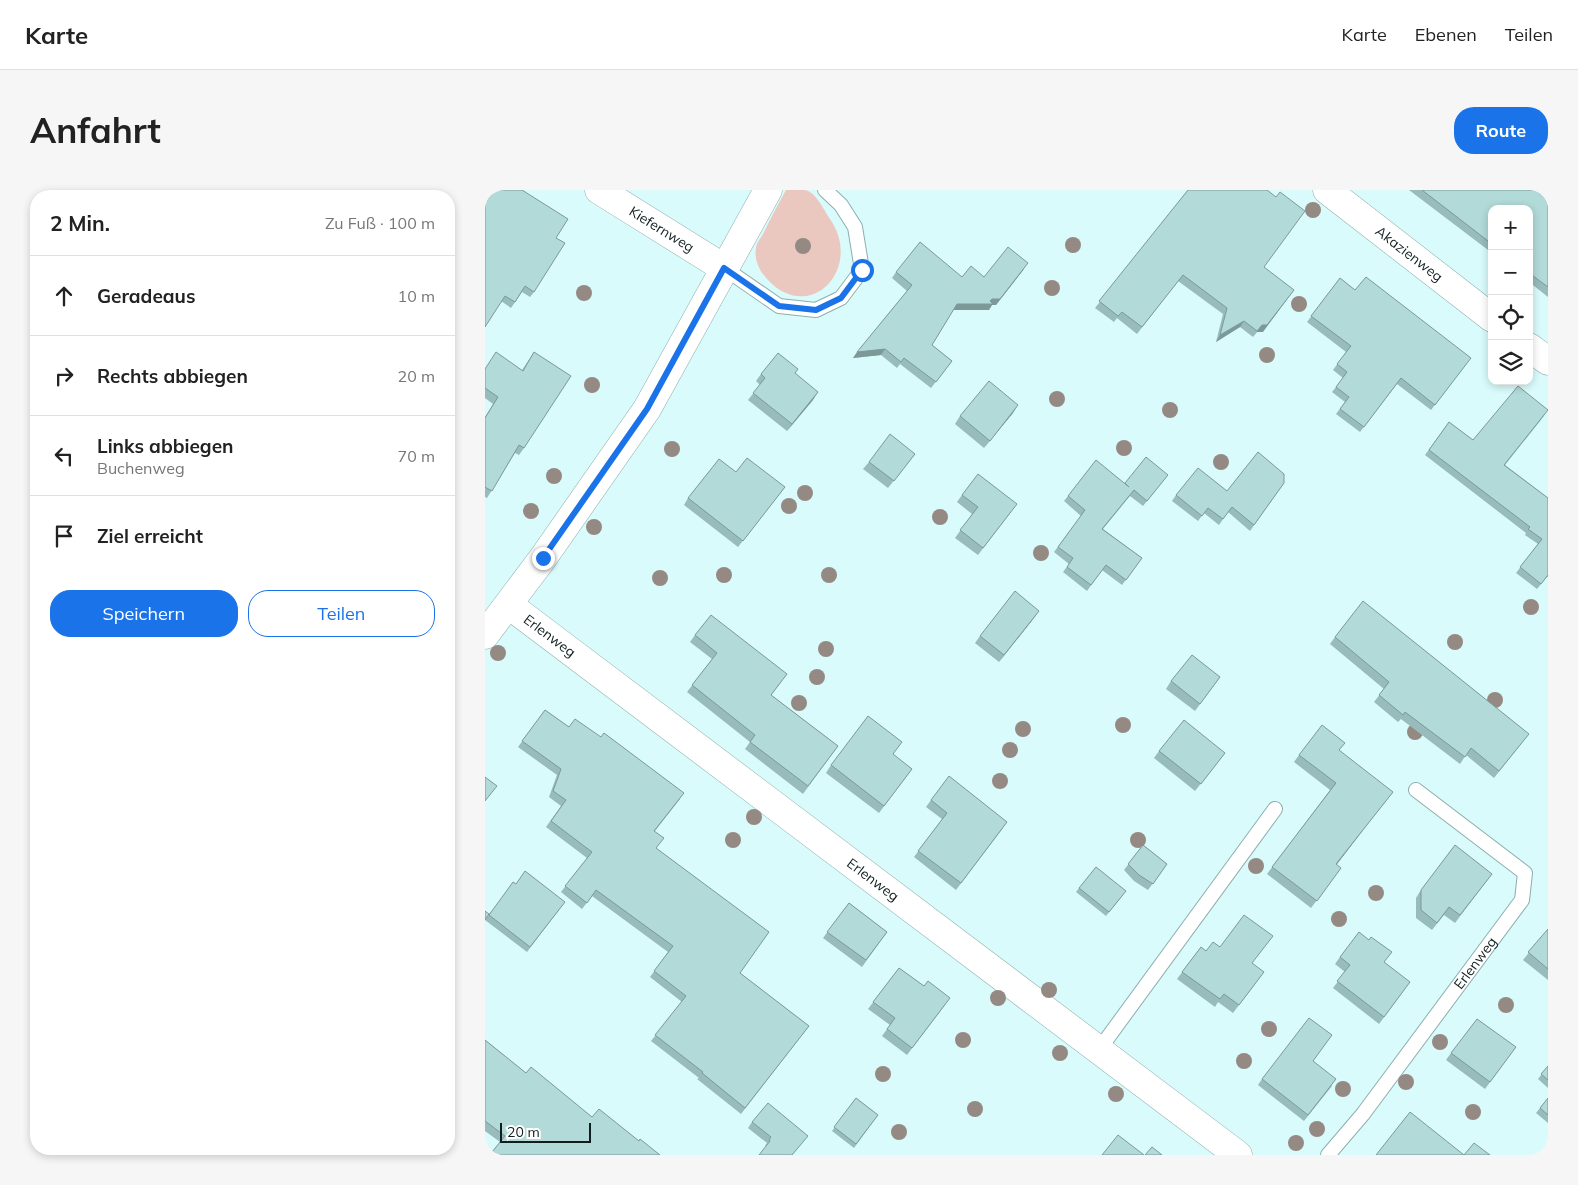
<!DOCTYPE html>
<html lang="de">
<meta charset="utf-8">
<style>
:root{--surface:#fff;--page:#f6f6f6;--text:#222;--muted:#767676;--line:#e0e0e0;--accent:#1a73e8}
body{margin:0;font-family:Mulish,sans-serif;background:var(--page);color:var(--text)}
.controls{position:absolute;right:15px;top:15px;display:grid;overflow:hidden;border-radius:10px;box-shadow:0 2px 8px #0003}
.controls button{width:45px;height:45px;display:grid;place-items:center;padding:0;border:0;border-bottom:1px solid var(--line);background:var(--surface);color:var(--text);font:25px sans-serif}
.scale{position:absolute;left:15px;bottom:12px;width:91px;box-sizing:border-box;padding-left:5px;border:2px solid #111e1e;border-top:0;font-size:14px;line-height:18px;white-space:nowrap;color:#111e1e;-webkit-text-stroke:4px #fff;paint-order:stroke}
.stop{position:absolute;width:15px;height:15px;margin:-11px;border:4px solid #1a73e8;border-radius:50%;background:#fff}
.stop.end{background:#1a73e8;border-color:#fff;box-shadow:0 1px 5px #0008}
.list{margin:0;padding:0;list-style:none}
h2{display:flex;justify-content:space-between;align-items:center;height:65px;margin:0;padding:0 20px;font-size:21px}
h2 small{font-size:16px;font-weight:400;color:var(--muted)}
.list li{display:grid;grid-template-columns:32px 1fr auto;gap:15px;align-items:center;box-sizing:border-box;height:80px;padding:0 20px;border-top:1px solid var(--line)}
.list b{display:block;font-size:19px;white-space:nowrap}
.list p{margin:0;font-size:16px;white-space:nowrap;color:var(--muted)}
.list em{font-size:16px;font-style:normal;color:var(--muted)}
.actions{display:flex;gap:10px;padding:15px 20px}
.actions a{flex:1;padding:11px 0;border:1px solid var(--accent);border-radius:20px;text-align:center;font-size:18px;color:var(--accent)}
.actions .main{background:var(--accent);color:#fff}
.icon{flex:none;width:28px;height:28px;fill:none;stroke:currentColor;stroke-width:2;stroke-linecap:round;stroke-linejoin:round}
.map{position:relative;flex:none;width:1063px;height:965px;overflow:hidden;border-radius:20px}
header{display:flex;align-items:center;gap:30px;box-sizing:border-box;height:70px;padding:0 25px;background:var(--surface);border-bottom:1px solid var(--line)}
header strong{font-size:24px}
nav{display:flex;gap:28px;margin-inline-start:auto;font-size:18px}
.intro{display:flex;align-items:center;justify-content:space-between;box-sizing:border-box;height:120px;padding:0 30px}
h1{margin:0;font-size:35px}
.button{padding:12px 22px;border-radius:20px;background:var(--accent);color:#fff;font-size:18px;font-weight:700}
main{display:flex;gap:30px;padding:0 30px}
aside{flex:1;background:var(--surface);border-radius:20px;box-shadow:0 2px 8px #0003}
.map>svg:first-child{display:block}
</style>
<header>
<strong>Karte</strong>
<nav><a>Karte</a><a>Ebenen</a><a>Teilen</a></nav>
</header>
<div class="intro"><h1>Anfahrt</h1><a class="button">Route</a></div>
<main>
<aside>
<h2>2 Min.<small>Zu Fuß · 100 m</small></h2>
<ul class="list">
<li><svg class="icon" aria-label="ahead" viewBox="0 0 24 24"><path d="M12 20V5M6 11l6-6 6 6"/></svg><div><b>Geradeaus</b></div><em>10 m</em></li>
<li><svg class="icon" aria-label="right" viewBox="0 0 24 24"><path d="M7 20v-9h11M14 6l5 5-5 5"/></svg><div><b>Rechts abbiegen</b></div><em>20 m</em></li>
<li><svg class="icon" aria-label="left" viewBox="0 0 24 24"><path d="M17 20v-9H6M10 6l-5 5 5 5"/></svg><div><b>Links abbiegen</b><p>Buchenweg</p></div><em>70 m</em></li>
<li><svg class="icon" aria-label="arrive" viewBox="0 0 24 24"><path d="M6 21V4h12l-3 4 3 4H6"/></svg><div><b>Ziel erreicht</b></div></li>
</ul>
<div class="actions"><a class="main">Speichern</a><a>Teilen</a></div>
</aside>
<div class="map">
<svg width="1063" height="965" viewBox="0 0 1063 965">
<rect width="100%" height="100%" fill="#d9fbfb"/>
<path fill="#eac8c0" d="M 301,0 C 307,0 314,0 320,0 C 331,2 339,20 345,29 C 379,78 325,136 282,89 C 274,80 269,70 271,58 C 271,53 276,48 278,44 C 285,29 293,15 301,0 Z"/>
<g fill="none" stroke-linecap="round" stroke-linejoin="round">
<defs>
<g id="service">
<path d="M 239,78 L 294,116 L 331,120 L 356,108 L 377,80 L 370,37 L 356,15 L 340,0"/>
<path d="M 613,861 L 790,619"/>
<path id="s1" d="M 843,965 L 878,924 L 1037,710 L 1040,683 L 931,600"/>
</g>
<g id="minor">
<path id="s2" d="M 114,0 L 239,78"/>
<path id="s3" d="M 842,0 L 1007,128"/>
<path d="M 1044,157 L 1063,171"/>
<path id="s4" d="M 24,415 L 753,965"/>
<path d="M 0,445 L 58,368 L 162,219 L 283,0"/>
</g>
</defs>
<use href="#service" stroke="#8daead" stroke-width="16"/>
<use href="#minor" stroke="#8daead" stroke-width="29"/>
<use href="#service" stroke="#fff" stroke-width="14"/>
<use href="#minor" stroke="#fff" stroke-width="28"/>
</g>
<g fill="#948983">
<circle cx="828" cy="20" r="8"/>
<circle cx="588" cy="55" r="8"/>
<circle cx="318" cy="56" r="8"/>
<circle cx="567" cy="98" r="8"/>
<circle cx="99" cy="103" r="8"/>
<circle cx="814" cy="114" r="8"/>
<circle cx="782" cy="165" r="8"/>
<circle cx="107" cy="195" r="8"/>
<circle cx="572" cy="209" r="8"/>
<circle cx="685" cy="220" r="8"/>
<circle cx="639" cy="258" r="8"/>
<circle cx="187" cy="259" r="8"/>
<circle cx="736" cy="272" r="8"/>
<circle cx="69" cy="286" r="8"/>
<circle cx="320" cy="303" r="8"/>
<circle cx="304" cy="316" r="8"/>
<circle cx="46" cy="321" r="8"/>
<circle cx="455" cy="327" r="8"/>
<circle cx="109" cy="337" r="8"/>
<circle cx="556" cy="363" r="8"/>
<circle cx="239" cy="385" r="8"/>
<circle cx="344" cy="385" r="8"/>
<circle cx="175" cy="388" r="8"/>
<circle cx="1046" cy="417" r="8"/>
<circle cx="970" cy="452" r="8"/>
<circle cx="341" cy="459" r="8"/>
<circle cx="13" cy="463" r="8"/>
<circle cx="332" cy="487" r="8"/>
<circle cx="1010" cy="510" r="8"/>
<circle cx="314" cy="513" r="8"/>
<circle cx="638" cy="535" r="8"/>
<circle cx="538" cy="539" r="8"/>
<circle cx="930" cy="542" r="8"/>
<circle cx="525" cy="560" r="8"/>
<circle cx="515" cy="591" r="8"/>
<circle cx="269" cy="627" r="8"/>
<circle cx="248" cy="650" r="8"/>
<circle cx="653" cy="650" r="8"/>
<circle cx="771" cy="676" r="8"/>
<circle cx="891" cy="703" r="8"/>
<circle cx="854" cy="729" r="8"/>
<circle cx="564" cy="800" r="8"/>
<circle cx="513" cy="808" r="8"/>
<circle cx="1021" cy="815" r="8"/>
<circle cx="784" cy="839" r="8"/>
<circle cx="478" cy="850" r="8"/>
<circle cx="955" cy="852" r="8"/>
<circle cx="575" cy="863" r="8"/>
<circle cx="759" cy="871" r="8"/>
<circle cx="398" cy="884" r="8"/>
<circle cx="921" cy="892" r="8"/>
<circle cx="858" cy="899" r="8"/>
<circle cx="631" cy="904" r="8"/>
<circle cx="490" cy="919" r="8"/>
<circle cx="988" cy="922" r="8"/>
<circle cx="832" cy="939" r="8"/>
<circle cx="414" cy="942" r="8"/>
<circle cx="811" cy="953" r="8"/>
</g>
<path fill="#98bbbb" d="M 0,0 L 71,48 L 49,102 L 45,107 L 37,102 L 26,118 L 16,111 Z
M 703,0 L 779,77 L 778,142 L 772,142 L 768,147 L 755,137 L 731,152 L 738,124 L 693,91 L 652,144 L 632,128 L 629,132 L 610,118 Z
M 924,0 L 1063,0 L 1063,107 L 1044,92 L 1044,19 L 1007,19 L 1007,63 Z
M 539,79 L 511,115 L 507,115 L 504,120 L 468,120 L 447,155 L 467,171 L 446,198 L 415,174 L 412,178 L 396,165 L 368,168 L 422,101 L 407,88 L 411,82 L 477,87 L 499,87 Z
M 855,88 L 870,100 L 982,173 L 946,220 L 912,194 L 875,242 L 851,224 L 860,212 L 847,202 L 858,188 L 848,180 L 861,162 L 822,132 Z
M 49,162 L 39,258 L 34,265 L 30,263 L 2,308 L 0,307 L 0,227 L 8,214 L 0,208 L 0,178 L 37,180 Z
M 276,184 L 310,184 L 328,210 L 302,241 L 263,210 L 275,195 L 271,191 Z
M 528,223 L 499,258 L 470,234 L 475,226 Z
M 1059,226 L 1020,275 L 1063,308 L 1063,387 L 1062,387 L 1052,399 L 1031,383 L 1053,354 L 1040,345 L 1041,343 L 940,265 L 964,232 L 988,250 Z
M 430,264 L 403,298 L 378,279 L 384,272 Z
M 251,282 L 300,297 L 253,357 L 199,315 L 203,308 Z
M 683,285 L 658,316 L 645,306 L 618,339 L 657,368 L 637,395 L 617,380 L 602,401 L 578,382 L 584,374 L 569,362 L 596,326 L 579,311 L 583,306 Z
M 799,293 L 765,341 L 743,322 L 734,335 L 719,323 L 713,331 L 687,311 L 691,305 L 742,301 Z
M 477,305 L 526,322 L 493,365 L 470,348 L 487,324 L 472,312 Z
M 549,428 L 514,472 L 490,453 L 495,446 Z
M 210,445 L 302,484 L 286,505 L 353,556 L 318,604 L 260,559 L 265,552 L 202,502 L 227,469 L 205,452 Z
M 850,447 L 1039,550 L 1009,588 L 981,565 L 975,574 L 916,529 L 913,532 L 889,512 L 899,499 L 845,454 Z
M 735,487 L 710,521 L 681,499 L 686,491 Z
M 60,520 L 84,537 L 195,609 L 170,641 L 171,659 L 255,783 L 324,836 L 256,924 L 212,889 L 214,888 L 166,851 L 197,812 L 165,787 L 183,762 L 107,706 L 97,719 L 76,702 L 102,668 L 61,637 L 76,616 L 64,607 L 72,585 L 33,557 Z
M 674,561 L 740,563 L 710,601 L 669,568 Z
M 854,561 L 902,609 L 851,675 L 856,678 L 826,718 L 782,684 L 845,600 L 809,572 L 814,565 Z
M 408,565 L 427,579 L 394,623 L 341,583 L 346,575 Z
M 446,610 L 518,638 L 471,700 L 429,667 L 457,629 L 441,617 Z
M 658,655 L 682,674 L 663,700 L 649,691 L 639,680 Z
M 1007,684 L 970,733 L 959,725 L 947,740 L 931,728 L 931,708 L 936,700 Z
M 31,694 L 76,717 L 42,762 L 0,730 L 4,724 Z
M 594,698 L 638,705 L 621,726 L 591,702 Z
M 364,713 L 402,742 L 377,777 L 338,748 Z
M 1063,739 L 1063,790 L 1038,770 Z
M 716,757 L 721,761 L 735,757 L 767,774 L 779,782 L 748,823 L 733,812 L 730,817 L 692,789 Z
M 855,767 L 900,773 L 920,799 L 894,834 L 848,798 L 860,782 L 850,774 Z
M 414,778 L 439,796 L 460,815 L 422,865 L 397,846 L 405,835 L 383,819 Z
M 0,850 L 41,883 L 107,927 L 154,951 L 175,965 L 5,965 L 15,952 L 0,941 Z
M 1031,857 L 1000,899 L 961,870 L 966,863 Z
M 828,871 L 847,896 L 819,931 L 773,895 L 777,889 Z
M 1063,876 L 1063,898 L 1053,889 Z
M 371,908 L 393,925 L 369,958 L 347,941 Z
M 1063,908 L 1063,933 L 1051,923 Z
M 267,932 L 318,952 L 281,956 L 280,956 L 282,953 L 263,938 Z"/>
<path fill="#7c9998" d="M 539,79 L 511,115 L 507,115 L 504,120 L 468,120 L 472,114 Z
M 809,100 L 778,142 L 772,142 L 768,147 L 777,135 Z
M 759,131 L 755,137 L 731,152 L 735,145 Z
M 400,159 L 396,165 L 368,168 L 372,162 Z
M 333,202 L 328,210 L 302,241 L 307,234 Z
M 533,215 L 528,223 L 499,258 L 505,251 Z
M 554,421 L 549,428 L 514,472 L 519,465 Z
M 908,602 L 902,609 L 846,682 L 851,674 Z"/>
<path fill="#b1dad9" stroke="#7c9998" d="M 0,0 L 37,0 L 83,29 L 71,48 L 80,53 L 49,102 L 40,96 L 30,112 L 20,106 L 0,137 Z
M 703,0 L 782,0 L 791,7 L 795,2 L 820,21 L 779,77 L 809,100 L 782,135 L 777,135 L 772,141 L 759,131 L 735,145 L 742,118 L 698,85 L 657,137 L 637,122 L 633,126 L 614,111 Z
M 937,0 L 1063,0 L 1063,97 L 1044,83 L 1044,19 L 1007,19 L 1007,54 Z
M 435,52 L 477,87 L 486,76 L 499,87 L 523,57 L 543,73 L 515,109 L 507,109 L 505,111 L 508,114 L 472,114 L 447,155 L 467,171 L 451,192 L 419,168 L 416,172 L 400,159 L 372,162 L 427,95 L 411,82 Z
M 881,87 L 986,168 L 950,215 L 916,188 L 879,237 L 855,219 L 864,207 L 851,197 L 862,182 L 852,174 L 866,156 L 826,126 L 855,88 L 870,100 Z
M 11,162 L 38,181 L 49,162 L 86,186 L 39,258 L 34,255 L 7,301 L 0,297 L 0,228 L 13,207 L 0,198 L 0,179 Z
M 293,163 L 313,179 L 310,183 L 333,202 L 307,234 L 268,203 L 280,188 L 276,184 Z
M 504,191 L 533,215 L 505,251 L 475,226 Z
M 1033,196 L 1063,220 L 1019,275 L 1063,308 L 1063,385 L 1056,394 L 1035,377 L 1057,349 L 1043,339 L 1045,337 L 944,260 L 964,232 L 988,250 Z
M 405,244 L 430,264 L 409,291 L 384,272 Z
M 773,262 L 799,284 L 799,293 L 769,335 L 747,317 L 738,329 L 723,318 L 717,326 L 691,305 L 713,278 L 742,301 Z
M 661,267 L 683,285 L 662,311 L 649,300 L 617,339 L 657,368 L 641,390 L 621,375 L 606,395 L 582,377 L 588,368 L 573,357 L 600,320 L 583,306 L 611,270 L 644,297 L 640,293 Z
M 262,268 L 300,297 L 258,351 L 203,308 L 234,269 L 251,282 Z
M 493,284 L 532,314 L 498,358 L 475,340 L 493,317 L 477,305 Z
M 530,401 L 554,421 L 519,465 L 495,446 Z
M 878,411 L 1044,544 L 1014,581 L 986,558 L 980,567 L 920,522 L 918,525 L 894,505 L 904,492 L 850,447 Z
M 226,425 L 302,484 L 286,505 L 353,556 L 323,596 L 265,552 L 270,545 L 207,495 L 232,463 L 210,445 Z
M 707,465 L 735,487 L 715,514 L 686,491 Z
M 60,520 L 84,537 L 90,529 L 116,547 L 119,543 L 199,603 L 169,641 L 179,648 L 171,658 L 284,742 L 255,783 L 324,836 L 260,918 L 217,883 L 218,882 L 170,845 L 201,806 L 169,781 L 188,756 L 111,700 L 102,713 L 80,696 L 107,662 L 66,631 L 81,610 L 68,601 L 76,579 L 37,551 Z
M 383,526 L 417,552 L 408,564 L 427,579 L 399,616 L 346,575 Z
M 699,530 L 740,563 L 716,594 L 674,561 Z
M 837,535 L 860,553 L 854,560 L 908,602 L 851,674 L 856,678 L 832,711 L 787,677 L 851,593 L 814,565 Z
M 464,586 L 522,632 L 476,693 L 433,661 L 462,623 L 446,610 Z
M 0,587 L 12,596 L 0,611 Z
M 658,655 L 682,674 L 668,694 L 654,685 L 643,674 Z
M 970,655 L 1007,684 L 975,725 L 964,717 L 952,733 L 936,720 L 936,700 Z
M 611,677 L 641,701 L 624,722 L 594,698 Z
M 40,681 L 80,712 L 45,757 L 4,725 L 28,692 L 31,694 Z
M 364,713 L 402,742 L 381,770 L 342,742 Z
M 0,721 L 4,724 L 0,730 Z
M 759,725 L 788,746 L 767,773 L 779,782 L 754,815 L 739,804 L 735,809 L 697,782 L 716,757 L 721,761 L 728,752 L 735,757 Z
M 1063,739 L 1063,779 L 1043,762 Z
M 874,742 L 884,750 L 886,747 L 907,762 L 899,772 L 925,792 L 899,827 L 852,791 L 865,775 L 855,767 Z
M 414,778 L 439,796 L 443,791 L 465,808 L 427,858 L 402,839 L 410,828 L 388,812 Z
M 824,828 L 847,845 L 828,871 L 851,889 L 823,925 L 777,889 Z
M 992,829 L 1031,857 L 1005,892 L 966,863 Z
M 0,850 L 41,883 L 46,877 L 107,927 L 114,919 L 154,951 L 155,949 L 175,965 L 11,965 L 7,962 L 20,946 L 0,931 Z
M 1063,876 L 1063,890 L 1056,884 Z
M 371,908 L 393,925 L 371,954 L 349,937 Z
M 1063,908 L 1063,925 L 1055,918 Z
M 283,913 L 323,946 L 307,965 L 274,965 L 285,951 L 284,950 L 286,947 L 267,932 Z
M 925,922 L 979,965 L 891,965 Z
M 633,945 L 659,965 L 617,965 Z
M 989,953 L 1005,965 L 979,965 Z
M 667,957 L 677,965 L 660,965 Z"/>
<g fill="none" stroke-linecap="round" stroke-linejoin="round">
<path stroke="#1a73e8" stroke-width="6" d="M 58,368 L 162,219 L 239,78 L 294,116 L 331,120 L 356,108 L 377,80"/>
</g>
<g text-anchor="middle" stroke-width="4.5" stroke-linejoin="round" paint-order="stroke">
<g font-size="14" fill="#111e1e" stroke="#fff">
<text dy="5" stroke="none"><textPath href="#s2" startOffset="74">Kiefernweg</textPath></text>
<text dy="5" stroke="none"><textPath href="#s3" startOffset="104">Akazienweg</textPath></text>
<text dy="5" stroke="none"><textPath href="#s4" startOffset="51">Erlenweg</textPath></text>
<text dy="5" stroke="none"><textPath href="#s4" startOffset="456">Erlenweg</textPath></text>
<text dy="5" stroke="none"><textPath href="#s1" startOffset="242">Erlenweg</textPath></text>
</g>
</g>
</svg>
<div class="controls">
<button>+</button>
<button>−</button>
<button><svg class="icon" aria-label="locate" viewBox="0 0 24 24"><circle cx="12" cy="12" r="6"/><path d="M12 2v4M12 18v4M2 12h4M18 12h4"/></svg></button>
<button><svg class="icon" aria-label="layers" viewBox="0 0 24 24"><path d="M12 4l9 5-9 5-9-5zM3 14l9 5 9-5"/></svg></button>
</div>
<div class="scale">20 m</div>
<div class="stop" style="left:377px;top:80px"></div>
<div class="stop end" style="left:58px;top:368px"></div>
</div>
</main>
